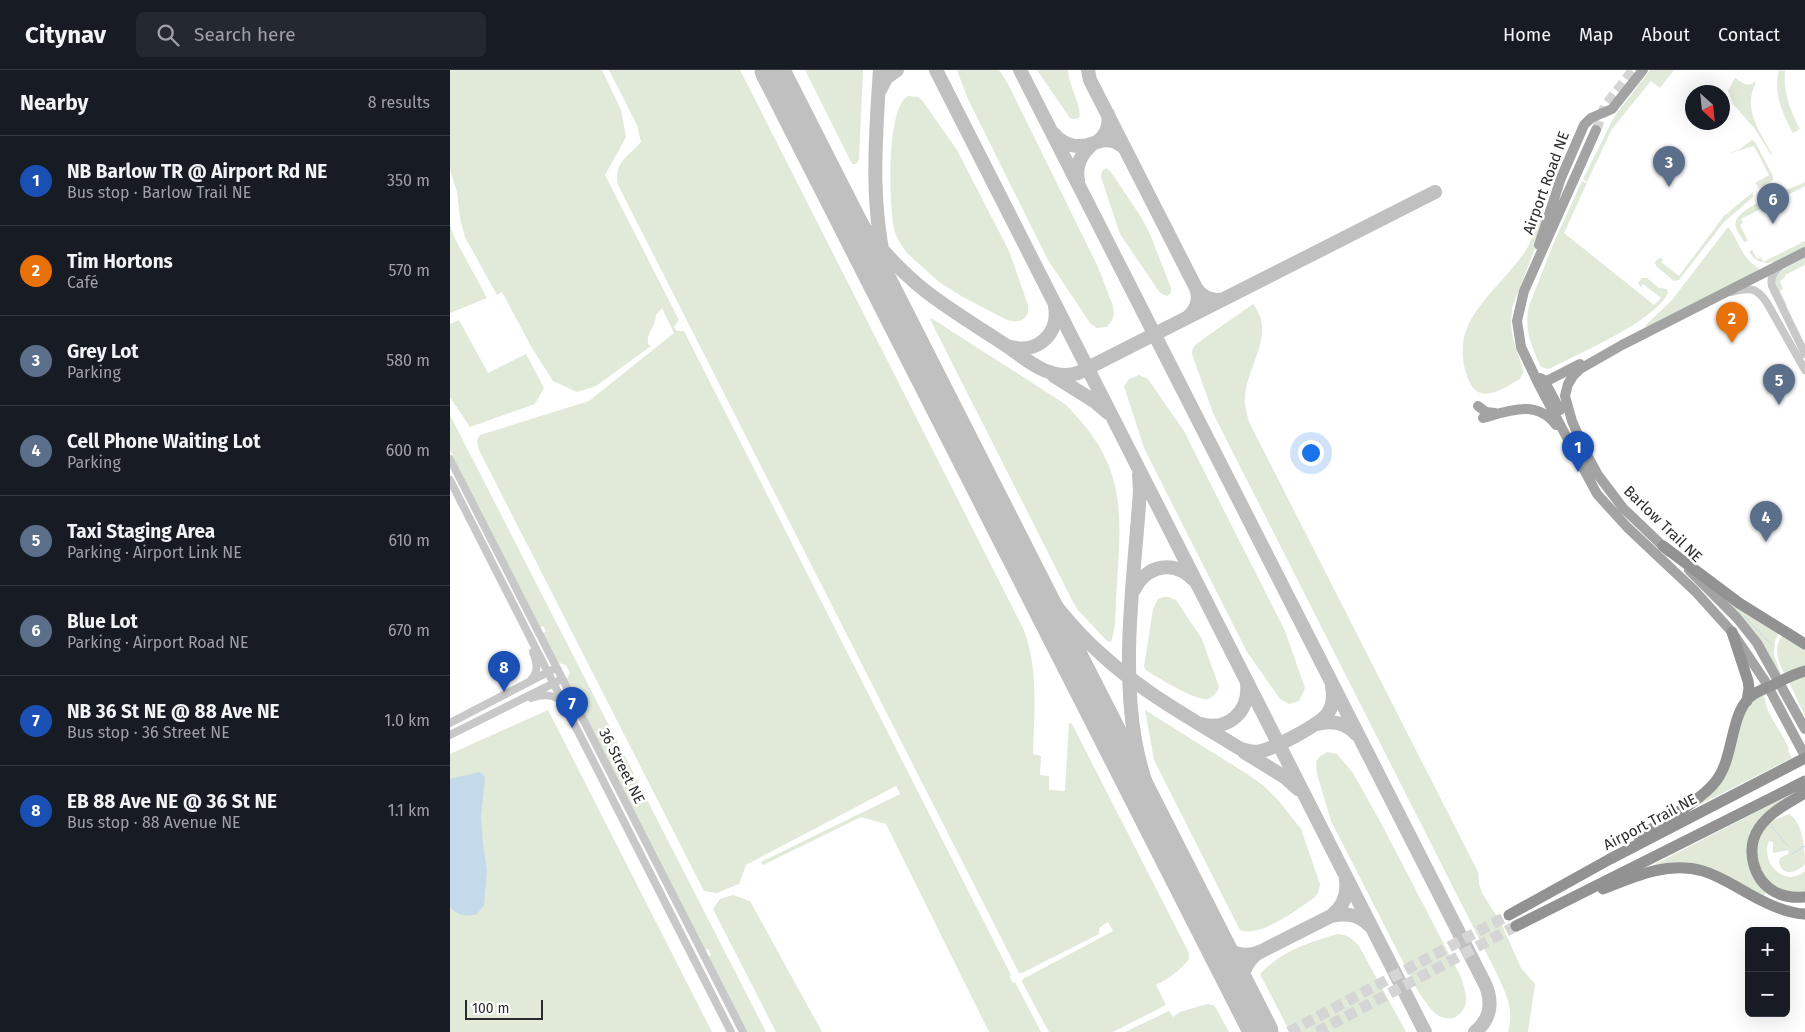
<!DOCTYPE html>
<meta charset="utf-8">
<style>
:root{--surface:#171b24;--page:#242831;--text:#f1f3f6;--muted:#9ea1a6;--line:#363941;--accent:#e12f34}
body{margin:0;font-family:"Fira Sans",sans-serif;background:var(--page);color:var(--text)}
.controls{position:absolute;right:15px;bottom:15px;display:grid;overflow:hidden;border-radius:8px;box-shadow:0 5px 20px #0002}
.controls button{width:45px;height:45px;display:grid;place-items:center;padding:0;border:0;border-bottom:1px solid var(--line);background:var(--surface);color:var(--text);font:25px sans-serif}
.compass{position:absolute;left:1235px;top:15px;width:45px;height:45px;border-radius:50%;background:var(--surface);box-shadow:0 5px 20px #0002;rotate:153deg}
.scale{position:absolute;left:15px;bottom:12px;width:78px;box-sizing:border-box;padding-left:5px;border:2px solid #2b2b2b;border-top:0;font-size:14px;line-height:18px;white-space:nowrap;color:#2b2b2b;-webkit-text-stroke:4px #fff;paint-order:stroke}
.you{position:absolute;left:860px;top:382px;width:18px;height:18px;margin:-12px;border:4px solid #fff;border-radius:50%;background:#1a73e8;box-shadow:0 0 0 8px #1a73e833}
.badge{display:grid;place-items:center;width:32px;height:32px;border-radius:50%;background:var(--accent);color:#fff;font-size:16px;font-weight:700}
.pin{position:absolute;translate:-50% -41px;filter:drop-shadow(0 1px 2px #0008)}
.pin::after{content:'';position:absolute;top:26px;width:18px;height:15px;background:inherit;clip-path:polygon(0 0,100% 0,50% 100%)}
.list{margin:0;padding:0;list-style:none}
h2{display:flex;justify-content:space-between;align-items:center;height:65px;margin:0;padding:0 20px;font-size:21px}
h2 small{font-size:16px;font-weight:400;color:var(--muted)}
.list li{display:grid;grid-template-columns:32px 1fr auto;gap:15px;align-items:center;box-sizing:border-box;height:90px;padding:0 20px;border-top:1px solid var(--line)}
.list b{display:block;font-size:19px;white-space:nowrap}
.list p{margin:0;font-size:16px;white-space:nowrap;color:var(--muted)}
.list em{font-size:16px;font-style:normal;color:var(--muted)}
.icon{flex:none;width:28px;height:28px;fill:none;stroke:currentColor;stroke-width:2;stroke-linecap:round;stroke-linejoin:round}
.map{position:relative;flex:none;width:1355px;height:962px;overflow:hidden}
header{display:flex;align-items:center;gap:30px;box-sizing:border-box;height:70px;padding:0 25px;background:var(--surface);border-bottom:1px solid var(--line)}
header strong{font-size:24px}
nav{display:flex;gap:28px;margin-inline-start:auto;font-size:18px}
.search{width:350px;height:45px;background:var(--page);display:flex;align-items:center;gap:12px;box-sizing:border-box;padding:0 18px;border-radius:8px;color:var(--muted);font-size:19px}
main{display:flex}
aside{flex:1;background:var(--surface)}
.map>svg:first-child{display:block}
</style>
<header>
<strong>Citynav</strong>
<div class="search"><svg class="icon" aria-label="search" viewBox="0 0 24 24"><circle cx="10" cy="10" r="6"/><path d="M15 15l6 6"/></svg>Search here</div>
<nav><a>Home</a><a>Map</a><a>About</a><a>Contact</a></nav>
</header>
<main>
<aside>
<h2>Nearby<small>8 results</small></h2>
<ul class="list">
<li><span class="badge" style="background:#1a4fb4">1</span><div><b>NB Barlow TR @ Airport Rd NE</b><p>Bus stop · Barlow Trail NE</p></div><em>350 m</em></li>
<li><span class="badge" style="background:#e8710a">2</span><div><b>Tim Hortons</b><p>Café</p></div><em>570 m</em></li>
<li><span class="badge" style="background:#5c6f8a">3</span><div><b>Grey Lot</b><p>Parking</p></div><em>580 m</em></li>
<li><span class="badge" style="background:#5c6f8a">4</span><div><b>Cell Phone Waiting Lot</b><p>Parking</p></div><em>600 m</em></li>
<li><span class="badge" style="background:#5c6f8a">5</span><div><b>Taxi Staging Area</b><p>Parking · Airport Link NE</p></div><em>610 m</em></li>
<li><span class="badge" style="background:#5c6f8a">6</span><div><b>Blue Lot</b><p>Parking · Airport Road NE</p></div><em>670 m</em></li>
<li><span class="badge" style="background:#1a4fb4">7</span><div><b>NB 36 St NE @ 88 Ave NE</b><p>Bus stop · 36 Street NE</p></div><em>1.0 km</em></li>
<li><span class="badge" style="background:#1a4fb4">8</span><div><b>EB 88 Ave NE @ 36 St NE</b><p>Bus stop · 88 Avenue NE</p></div><em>1.1 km</em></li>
</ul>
</aside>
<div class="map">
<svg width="1355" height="962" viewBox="0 0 1355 962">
<rect width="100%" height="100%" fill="#fff"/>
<path fill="#e1e9d9" d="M 0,0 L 152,0 L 171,40 L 176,67 L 155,105 L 229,250 L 224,257 L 227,261 L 234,261 L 561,905 L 559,906 L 563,913 L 565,912 L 591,962 L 539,962 L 436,754 L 411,747 L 313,795 L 311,792 L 450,724 L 446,716 L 296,795 L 289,814 L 267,823 L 254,821 L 28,378 L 27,370 L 30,365 L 139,331 L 224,263 L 212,238 L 206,245 C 206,256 196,263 198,274 L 201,276 L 146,316 L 127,322 L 103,311 L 82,278 L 52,222 L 47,225 L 15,167 L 10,149 L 7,122 L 0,100 Z
M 159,0 L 290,0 L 573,558 C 589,598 584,642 583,684 L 591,686 L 590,705 L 599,706 L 599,720 L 615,721 L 619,653 L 622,654 L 739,883 L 739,889 C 731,900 718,909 706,915 L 716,935 L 663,962 L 599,962 L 572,912 L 573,909 L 663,861 L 658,852 L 649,858 L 649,864 L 572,903 L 569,903 L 168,115 C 163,94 178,86 191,72 L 187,55 Z
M 355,0 L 413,0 L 409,89 L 406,94 L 402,94 Z
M 507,0 L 549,0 L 557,12 L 648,197 L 663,236 L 664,244 L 662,250 L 657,257 L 647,258 L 640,253 L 598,190 L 517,27 Z
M 587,0 L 618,0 C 618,14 633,38 629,48 L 624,49 L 620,48 Z
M 1200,0 L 1224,0 L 1210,18 L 1201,11 L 1162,59 L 1137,112 L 1133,109 L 1164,47 Z
M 1329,0 L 1335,1 C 1333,21 1340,41 1350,59 L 1343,63 C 1332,42 1323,24 1329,0 Z
M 1285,8 C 1293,12 1297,19 1306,11 C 1305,15 1303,19 1302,23 C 1296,43 1313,67 1322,84 L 1321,85 L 1305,59 L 1283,34 L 1278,21 Z
M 458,26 L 468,27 L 472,30 L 507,80 L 559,181 L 578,235 L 578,243 C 572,253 565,253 555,249 L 513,227 L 489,212 L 457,183 C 452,176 446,167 444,159 C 439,136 436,37 458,26 Z
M 1302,70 L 1305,72 L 1323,106 L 1323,110 L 1309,118 L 1305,113 L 1319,105 L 1304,76 L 1277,84 L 1290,79 Z
M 656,98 L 661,102 L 691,147 L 700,164 L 721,218 L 721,223 L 717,226 L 710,223 L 670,164 L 651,107 L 652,101 Z
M 1132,111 L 1137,113 L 1114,163 L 1204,235 L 1211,228 L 1193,214 L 1191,217 L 1188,213 L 1192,208 L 1197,208 L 1209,218 L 1217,219 L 1218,223 C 1205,251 1128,284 1099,299 L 1091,297 C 1081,276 1074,259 1079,236 L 1104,172 Z
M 1355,112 L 1355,116 L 1291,149 L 1293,153 L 1290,155 L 1298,171 L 1294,172 C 1291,166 1283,158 1286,151 C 1291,136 1340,119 1355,112 Z
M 1303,122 L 1303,127 L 1274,152 L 1229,210 L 1224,211 L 1206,196 L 1205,192 L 1209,188 L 1213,189 L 1211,192 L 1229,206 L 1274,146 Z
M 1094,146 L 1089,168 L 1062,238 L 1061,255 L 1063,269 L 1074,303 L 1072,304 L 1070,309 C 1054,318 1030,336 1019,311 C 994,251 1048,223 1076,180 C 1082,170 1085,159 1089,149 Z
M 0,154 L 4,167 L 37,228 L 0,243 Z
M 1278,157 C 1289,170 1292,190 1309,198 L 1308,201 L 1197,257 L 1196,255 L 1222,230 Z
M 1355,171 L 1355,177 C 1336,186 1315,205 1299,182 L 1302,180 L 1307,189 L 1311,187 L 1313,192 Z
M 1355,188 L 1355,195 L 1335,205 L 1335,207 L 1330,211 L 1333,219 L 1330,221 L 1337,235 L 1334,236 C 1319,201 1322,205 1355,188 Z
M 803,234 C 827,264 796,296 795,328 C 794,336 797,344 799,352 L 1028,802 L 1029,814 L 1032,823 L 1051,853 L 1071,898 L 1085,914 L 1078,962 L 1058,962 C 1064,939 1057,927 1048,906 L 763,343 L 742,284 C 742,278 744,276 749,272 Z
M 481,248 L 615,334 C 675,394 672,435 667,515 C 665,533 667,555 661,572 L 657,571 L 627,539 L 622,530 L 480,249 Z
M 9,250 L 38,303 L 76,284 L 94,318 L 85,334 L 20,357 L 0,327 L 0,254 Z
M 689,305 L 698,309 L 734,361 L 750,393 L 835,561 L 855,618 L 849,631 L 839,634 L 830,629 L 797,582 L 694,378 L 674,316 L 679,309 Z
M 0,345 L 297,925 L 316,962 L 297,962 L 258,887 L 261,885 L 258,879 L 254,881 L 117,609 L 120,603 L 116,595 L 109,593 L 93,563 L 96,561 L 93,556 L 90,557 L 0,380 Z
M 1258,514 L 1329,563 L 1325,571 L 1324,585 L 1331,605 Z
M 713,527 L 718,527 L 726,530 L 752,569 L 769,617 C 767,622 764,627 758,629 C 747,632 707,607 696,600 L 694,597 L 703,539 L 708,529 Z
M 1332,566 L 1355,579 L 1355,596 L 1334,603 C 1328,591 1323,578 1332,566 Z
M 1355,606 L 1355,646 L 1339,612 Z
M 1313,624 C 1316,630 1316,637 1319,643 C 1325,655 1334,666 1339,679 L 1338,680 L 1342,688 L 1243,738 L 1255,727 L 1296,637 Z
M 98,640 L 262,962 L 0,962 L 0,684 Z
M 695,640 L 797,704 L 814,716 L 828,730 L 851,759 L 870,814 L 868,823 L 864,828 C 849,838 809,869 790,860 L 704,690 Z
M 877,682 L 887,684 L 903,703 L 931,753 L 1011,907 C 1016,924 1022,937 1004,948 C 985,951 978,935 968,921 L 881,751 L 867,704 L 866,692 L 869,687 Z
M 1349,720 L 1299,767 C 1294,789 1299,807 1316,822 L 1313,827 L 1281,809 L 1200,797 Z
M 1339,744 C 1353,752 1355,780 1355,794 C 1347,803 1332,807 1329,792 L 1330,788 L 1338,784 L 1339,780 L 1323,783 L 1323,772 L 1319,771 C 1310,792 1334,819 1355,801 L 1355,823 L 1335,822 L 1316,810 L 1306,788 L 1309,766 L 1321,751 Z
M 283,825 L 300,831 L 372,962 L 326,962 L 263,839 L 270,829 Z
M 887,864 C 897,864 903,869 909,876 L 956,962 L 840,962 L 810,904 C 833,880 856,874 887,864 Z
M 757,934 L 763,935 L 766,938 L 779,962 L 675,962 L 719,941 L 723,947 L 730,942 Z"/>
<path fill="#c4d9e9" d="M 30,702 L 35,707 L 31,747 L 33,775 L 37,799 L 34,835 L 27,844 C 15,847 9,846 0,837 L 0,709 Z"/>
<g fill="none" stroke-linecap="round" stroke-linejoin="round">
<path stroke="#c4d9e9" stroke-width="1" d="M 1294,546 L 1321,574
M 1320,754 L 1337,775
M 1342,784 L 1355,776"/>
<path stroke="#c0c0c0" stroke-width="14" d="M 430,0 C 425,72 419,146 441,216 C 447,237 456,257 463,277
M 486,0 L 975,962
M 570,0 L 1035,914 C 1043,932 1041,949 1025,962
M 638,0 L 640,10 L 746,218
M 430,20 L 436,8 L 447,0
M 658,44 C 660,56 657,65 647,72 C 659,68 668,71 676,80
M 604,64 C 614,76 629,79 644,73 C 631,83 625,95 628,111
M 372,98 C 402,144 434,189 478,223 C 503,242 530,258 557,276 C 577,290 601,312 628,303 L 985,122
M 739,246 C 748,238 750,229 746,218 C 753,228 762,232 774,229
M 561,277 C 587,284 610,264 605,236
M 604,306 L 644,331 L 658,343
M 689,405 L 690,420 C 685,500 671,590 685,670 C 692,710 708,747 721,785
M 570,488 C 595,522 619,556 651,584 C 692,622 742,649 789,678 C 796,681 803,683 811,681 C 825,678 871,654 878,643 C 883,635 884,626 882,617
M 684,520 C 696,495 725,489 744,510
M 751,654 C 778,662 800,641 797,614
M 867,654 C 882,650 895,652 906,664
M 794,682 L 836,708 L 848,719
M 881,846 C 893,837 898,825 896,810
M 761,863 C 774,880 789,890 810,882 L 881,846 C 896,843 908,844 919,855
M 796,931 C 790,911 791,895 809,882"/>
<path stroke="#c0c0c0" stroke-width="35" d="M 322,0 L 811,962"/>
<path stroke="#d5d5d5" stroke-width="10" stroke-dasharray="10 5" stroke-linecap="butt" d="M 1146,60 L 1155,36 L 1183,0"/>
<path stroke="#d5d5d5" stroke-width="11" stroke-dasharray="11 5.5" stroke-linecap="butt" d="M 839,962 L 1059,845
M 867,962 L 1066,856"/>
<path stroke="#c8c8c8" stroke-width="8" d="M 1330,196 C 1323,202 1320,208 1322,216 L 1355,284
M 1281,222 C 1299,218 1306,216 1317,233 L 1355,300
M 0,389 L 293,962
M 0,410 L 281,962
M 81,610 C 89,602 87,592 83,582
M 81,628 C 93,624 102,624 112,631
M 0,653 L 102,600
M 0,665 L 108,611"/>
<path stroke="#a3a3a3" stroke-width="10" d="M 1146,60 L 1074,221 L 1067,251 L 1071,277 L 1089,315 L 1147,424 L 1177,457 L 1245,521 L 1282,562 L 1315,611 L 1355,686
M 1089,175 L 1111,108 L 1134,55 L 1141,48 L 1162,39 L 1193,0
M 1090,308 L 1094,310 L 1110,340
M 1089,315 L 1130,294
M 1028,336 L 1036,342 L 1045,343
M 1033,348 C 1058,341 1087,329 1106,355
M 1219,482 L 1173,438 L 1148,405 L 1134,379 L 1122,351 L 1115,326 L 1118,314 L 1123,306 L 1130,299 L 1172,275 L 1355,182
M 1239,500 L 1287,548 L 1307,573 L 1355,659"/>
<path stroke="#929292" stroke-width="11" d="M 1213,476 L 1289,533 L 1355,574
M 1282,562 L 1298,611 L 1299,618 L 1297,631
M 1355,723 C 1338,733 1320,742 1309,758 C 1295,779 1303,810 1325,822 C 1334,827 1345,828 1355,827
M 1189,767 C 1210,753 1252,730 1266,711 C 1284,688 1280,645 1300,627 C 1307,621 1316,618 1323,615 C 1334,609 1344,604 1355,601
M 1153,819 C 1185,806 1219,791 1253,801 C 1270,806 1286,817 1301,825 C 1317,834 1337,843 1355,844
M 1059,845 L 1160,789 L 1355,688
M 1066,856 L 1355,711"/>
</g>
<g text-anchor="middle" stroke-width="5" stroke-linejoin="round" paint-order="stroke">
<g font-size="15" fill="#2b2b2b" stroke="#fff">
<text transform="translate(1096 113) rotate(-70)" y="5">Airport Road NE</text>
<text transform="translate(1213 454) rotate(44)" y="5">Barlow Trail NE</text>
<text transform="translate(172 696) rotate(63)" y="5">36 Street NE</text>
<text transform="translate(1200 752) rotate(-28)" y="5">Airport Trail NE</text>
</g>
</g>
</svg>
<div class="controls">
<button>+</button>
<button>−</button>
</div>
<svg class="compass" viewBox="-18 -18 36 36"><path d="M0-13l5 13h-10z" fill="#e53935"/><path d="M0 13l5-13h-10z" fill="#9ea1a6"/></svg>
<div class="scale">100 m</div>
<div class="you"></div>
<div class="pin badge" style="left:1128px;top:402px;background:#1a4fb4">1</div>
<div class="pin badge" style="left:1282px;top:273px;background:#e8710a">2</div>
<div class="pin badge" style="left:1219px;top:117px;background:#5c6f8a">3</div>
<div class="pin badge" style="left:1316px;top:472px;background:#5c6f8a">4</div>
<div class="pin badge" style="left:1329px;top:335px;background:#5c6f8a">5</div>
<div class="pin badge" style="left:1323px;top:154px;background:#5c6f8a">6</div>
<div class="pin badge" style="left:122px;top:658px;background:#1a4fb4">7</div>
<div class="pin badge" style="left:54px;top:622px;background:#1a4fb4">8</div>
</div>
</main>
